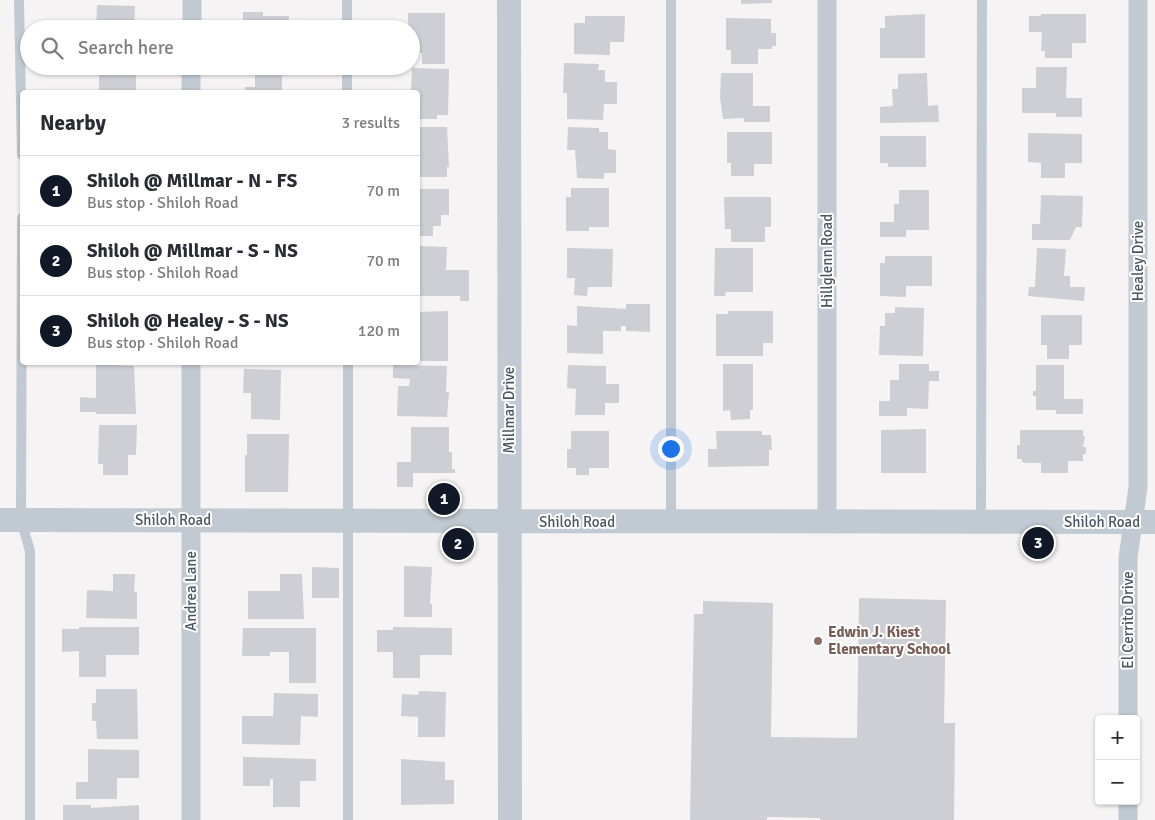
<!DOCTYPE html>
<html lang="en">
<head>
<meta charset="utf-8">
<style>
  body { margin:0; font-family:Signika,sans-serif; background:#f2f2f3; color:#2b2b33 }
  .controls { position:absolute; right:15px; bottom:15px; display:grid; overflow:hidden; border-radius:5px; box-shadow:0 1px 4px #0004 }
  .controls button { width:45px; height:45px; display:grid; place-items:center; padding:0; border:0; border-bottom:1px solid #e1e1e2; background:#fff; color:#2b2b33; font:25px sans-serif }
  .you { position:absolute; left:670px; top:448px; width:18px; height:18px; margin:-12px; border:4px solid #fff; border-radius:50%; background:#1a73e8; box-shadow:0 0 0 8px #1a73e833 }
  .badge { display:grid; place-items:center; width:32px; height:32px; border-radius:50%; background:#111827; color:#fff; font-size:16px; font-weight:700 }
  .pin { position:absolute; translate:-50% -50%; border:2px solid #fff; box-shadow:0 1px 5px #0006 }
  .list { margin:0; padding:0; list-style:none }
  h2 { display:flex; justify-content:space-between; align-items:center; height:65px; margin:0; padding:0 20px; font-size:21px }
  h2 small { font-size:16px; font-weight:400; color:#7c7c81 }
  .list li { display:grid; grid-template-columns:32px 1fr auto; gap:15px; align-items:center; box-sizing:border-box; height:70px; padding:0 20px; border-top:1px solid #e1e1e2 }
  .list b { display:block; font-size:19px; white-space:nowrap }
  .list p { margin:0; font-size:16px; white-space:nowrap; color:#7c7c81 }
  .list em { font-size:16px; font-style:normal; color:#7c7c81 }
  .icon { flex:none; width:28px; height:28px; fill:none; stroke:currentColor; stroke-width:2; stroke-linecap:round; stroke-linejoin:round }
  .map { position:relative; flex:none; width:1155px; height:820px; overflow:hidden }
  .search { position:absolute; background:#fff; box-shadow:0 1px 4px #0004; left:20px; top:20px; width:400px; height:55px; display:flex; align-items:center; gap:12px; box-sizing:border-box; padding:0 18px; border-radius:28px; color:#7c7c81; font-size:19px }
  .panel { position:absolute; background:#fff; box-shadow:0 1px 4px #0004; left:20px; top:90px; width:400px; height:275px; border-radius:5px }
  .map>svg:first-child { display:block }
  .building { fill:#cdcfd5 }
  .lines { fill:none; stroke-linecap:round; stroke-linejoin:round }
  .service { stroke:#c1cad2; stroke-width:10 }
  .minor { stroke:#c1cad2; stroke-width:19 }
  .tertiary { stroke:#c1cad2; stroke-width:24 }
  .education-dot { fill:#8d6e63; stroke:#fff; stroke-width:2 }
  .labels { text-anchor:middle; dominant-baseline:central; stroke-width:4; stroke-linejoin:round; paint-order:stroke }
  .street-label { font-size:15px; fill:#4a5661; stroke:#fff }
  .education-label { font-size:15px; font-weight:bold; fill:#785e54; stroke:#fff; text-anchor:start }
</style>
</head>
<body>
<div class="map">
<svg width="1155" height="820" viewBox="0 0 1155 820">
  <rect width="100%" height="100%" fill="#f5f3f3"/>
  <!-- building -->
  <path class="building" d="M741,0H772V3L741,4Z
    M97,5L135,6L134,29H96Z
    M243,12H263V16H289L288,29H243Z
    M408,13H445V64H422V53H411V29H408Z
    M925,14V58H880V28H885V16Z
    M1041,14H1086V43H1072V58H1045V51H1041L1042,32H1029V16H1041Z
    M585,16H625L624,42H610V55L574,54V23H585Z
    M726,18L771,19V33H776V46H772V49H758V64H731V50H726Z
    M564,63L599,64L598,70H605V82H617V104H604L603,120L567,119V93H563Z
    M99,67L136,68V92H99Z
    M1036,67H1067L1066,98H1082V117H1056V113H1022V88H1036Z
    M412,68L449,69L448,115H437V119H418V92H411Z
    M255,69L282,70V92H245V87H255Z
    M721,73H753V106H770V122H744V118L723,119L720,97Z
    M927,73L928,106L938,105L939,122L880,123V107L893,106L892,89H898V74Z
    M418,127H447L449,167H447V177H418V154H420V150H418Z
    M568,127L599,128V132H608V149L616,150V173H604V179L577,178L575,150H567Z
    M727,132H772V164H754V176H731V163H727Z
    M1028,133L1082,134V163H1065V178H1041V163L1028,162Z
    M880,136H926V167H888V163H880Z
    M571,188H609V227H589V231H566V197H571Z
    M418,189H449V215H441V226H433V236H418Z
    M899,190H929V230H906V237H880V222H894V204H899Z
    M1041,195L1083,196L1082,227H1076L1070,240H1032V224H1040Z
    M724,197H771V227H765V242H731V229H725Z
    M418,246L447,247L446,270H469V301H460V296H418Z
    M567,248L613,249L612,287H588L587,296L574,295L575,278H567Z
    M715,248H753V292H726L725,296H714Z
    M1037,248L1066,249L1064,276H1070V287H1085L1084,301L1028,296L1029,287H1035Z
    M885,256H932V286H906V297L880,296V263H885Z
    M626,304H650V332L626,331V326H621V331H603V354L567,353V325L577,326V306L626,309Z
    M895,307L924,308L923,356L879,355L880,326H885V313H895Z
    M448,311V361H419V349H418V312Z
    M728,311H773V343H763V356H716V314H728Z
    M1041,315H1082V345H1069V359H1047V345H1041Z
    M96,364L134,366L136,414H96V412H80V397L96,398Z
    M723,364H753V410H750V419L731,420L730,410L723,411Z
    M899,364H929V371H939V381H929L928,409L907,408V416H879V401H890V380H899Z
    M393,365L447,366L446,392H449L447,417L397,416L398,386H409L410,379L393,378Z
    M568,365L606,366V384H619V403H605V415H575L576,389L567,388Z
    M1036,365H1064V399H1083V414H1056V410H1036V396H1033V391H1036Z
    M244,369L281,370L280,420L251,419V393H243Z
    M99,425H137L136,455H128V475H103V464H98Z
    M411,427H449V452H452V469H455V473H413V487H397V462H411Z
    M926,429V473H881V430Z
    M1020,430H1083V436H1085L1083,447H1086V454H1083V461H1068V473H1041V463H1027L1022,462V459H1017V445H1020Z
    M571,431H609V468H589V475H576V468H567V449H571Z
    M716,431H762V435H771L772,450H769V466L708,467V449H717Z
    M247,434H289L288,492H245V455H247Z
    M404,566L432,567L430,604H432V617H404Z
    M312,567L339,568V598H312Z
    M113,574H135L134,592H137V619L86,618L87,590L113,591Z
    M280,574H302L304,619H248V591H280Z
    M859,598L946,600L944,723H955L954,820H820V818L767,817V820H690L694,614H703V601L773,603L771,737L857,738Z
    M79,627H139V655H106V677H79V651L62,652V629H79Z
    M393,627L452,628V655H420V678H393V652H377V630H393Z
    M243,628H316V683H289V652H270V656H242Z
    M96,689H137L138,739H97L96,721H92V703H96Z
    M419,691L446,692L445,737H418V717L401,716L402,694L418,695Z
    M274,693L318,694V717L301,716L300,745L242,744V716H273Z
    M88,749L139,750V778H117V799H76V782H88Z
    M243,757L316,759V781H300V807H273V779H270V786H243Z
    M401,759L445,762V780H454V804L401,805Z
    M63,805H91V808L139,805V820H63Z"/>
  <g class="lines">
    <!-- service -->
    <path class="service" d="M19,0L22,155
      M347,0V29
      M671,0V521
      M347,66V92
      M22,218L21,520L30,551V820
      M981,522L982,0
      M348,820V362"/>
    <!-- minor -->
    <path class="minor" d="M827,0V521
      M192,29V0
      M191,92V66
      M1128,719V558L1138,487V0
      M1128,801V820
      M191,820V362"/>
    <!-- tertiary -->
    <path class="tertiary" d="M509,0L510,820
      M0,520L1155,522"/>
  </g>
  <!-- markers -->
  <circle class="education-dot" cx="818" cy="641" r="5"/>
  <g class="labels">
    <!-- street labels -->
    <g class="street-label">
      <text transform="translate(827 261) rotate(-90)">Hillglenn Road</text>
      <text transform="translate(1138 261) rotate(-90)">Healey Drive</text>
      <text transform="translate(509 410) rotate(-90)">Millmar Drive</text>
      <text x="173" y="520">Shiloh Road</text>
      <text x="577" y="522">Shiloh Road</text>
      <text x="1102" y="522">Shiloh Road</text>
      <text transform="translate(191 591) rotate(-90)">Andrea Lane</text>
      <text transform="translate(1128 620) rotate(-90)">El Cerrito Drive</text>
    </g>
    <!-- education labels -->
    <g class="education-label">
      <text x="828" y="632">Edwin J. Kiest<tspan x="828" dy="17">Elementary School</tspan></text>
    </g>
  </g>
</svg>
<div class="controls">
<button>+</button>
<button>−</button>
</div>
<div class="you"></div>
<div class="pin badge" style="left:444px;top:499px">1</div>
<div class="pin badge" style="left:458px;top:544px">2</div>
<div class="pin badge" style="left:1038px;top:543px">3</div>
<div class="search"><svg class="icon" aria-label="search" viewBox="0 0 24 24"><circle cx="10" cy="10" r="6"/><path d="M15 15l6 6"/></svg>Search here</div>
<section class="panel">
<h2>Nearby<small>3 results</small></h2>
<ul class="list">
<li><span class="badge">1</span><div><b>Shiloh @ Millmar - N - FS</b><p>Bus stop · Shiloh Road</p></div><em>70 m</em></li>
<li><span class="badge">2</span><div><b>Shiloh @ Millmar - S - NS</b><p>Bus stop · Shiloh Road</p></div><em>70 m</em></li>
<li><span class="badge">3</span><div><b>Shiloh @ Healey - S - NS</b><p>Bus stop · Shiloh Road</p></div><em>120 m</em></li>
</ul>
</section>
</div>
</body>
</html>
